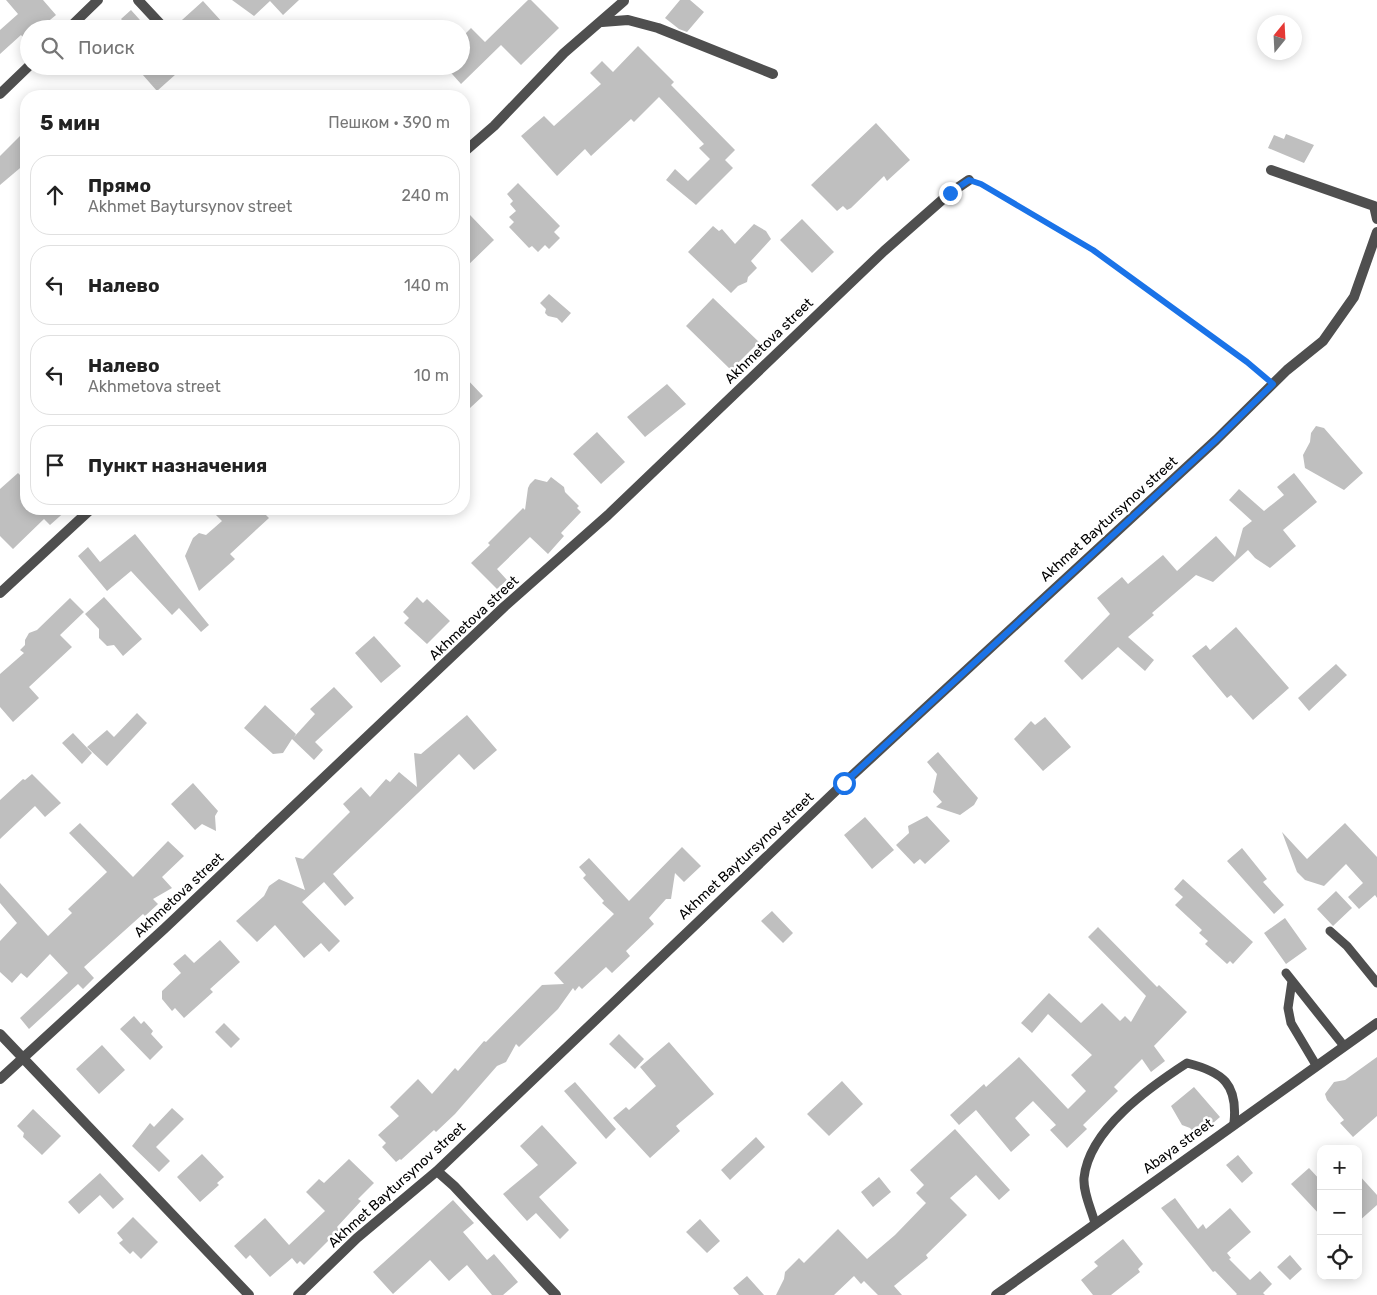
<!DOCTYPE html>
<html lang="ru">
<head>
<meta charset="utf-8">
<style>
  body { margin:0; font-family:Rubik,sans-serif; background:#f6f6f6; color:#222 }
  .controls { position:absolute; right:15px; bottom:15px; display:grid; overflow:hidden; border-radius:10px; box-shadow:0 2px 12px #0003 }
  .controls button { width:45px; height:45px; display:grid; place-items:center; padding:0; border:0; border-bottom:1px solid #e0e0e0; background:#fff; color:#222; font:25px sans-serif }
  .compass { position:absolute; left:1257px; top:15px; width:45px; height:45px; border-radius:50%; background:#fff; box-shadow:0 2px 12px #0003; rotate:18deg }
  .stop { position:absolute; width:15px; height:15px; margin:-11px; border:4px solid #1a73e8; border-radius:50%; background:#fff }
  .stop.end { background:#1a73e8; border-color:#fff; box-shadow:0 1px 5px #0008 }
  .list { margin:0; padding:0; list-style:none }
  h2 { display:flex; justify-content:space-between; align-items:center; height:65px; margin:0; padding:0 20px; font-size:21px }
  h2 small { font-size:16px; font-weight:400; color:#767676 }
  .list li { display:grid; grid-template-columns:32px 1fr auto; gap:15px; align-items:center; box-sizing:border-box; height:80px; margin:0 10px 10px; padding:0 10px; border:1px solid #e0e0e0; border-radius:20px }
  .list b { display:block; font-size:19px; white-space:nowrap }
  .list p { margin:0; font-size:16px; white-space:nowrap; color:#767676 }
  .list em { font-size:16px; font-style:normal; color:#767676 }
  .icon { flex:none; width:28px; height:28px; fill:none; stroke:currentColor; stroke-width:2; stroke-linecap:round; stroke-linejoin:round }
  .map { position:relative; flex:none; width:1377px; height:1295px; overflow:hidden }
  .search { position:absolute; background:#fff; box-shadow:0 2px 12px #0003; left:20px; top:20px; width:450px; height:55px; display:flex; align-items:center; gap:12px; box-sizing:border-box; padding:0 18px; border-radius:28px; color:#767676; font-size:19px }
  .panel { position:absolute; background:#fff; box-shadow:0 2px 12px #0003; left:20px; top:90px; width:450px; height:425px; border-radius:20px }
  .map>svg:first-child { display:block }
  .building { fill:#bfbfbf }
  .lines { fill:none; stroke-linecap:round; stroke-linejoin:round }
  .path { stroke:#717171; stroke-width:3; stroke-dasharray:1 2.5; stroke-linecap:butt }
  .lane { stroke:#4f4f4f; stroke-width:9 }
  .street { stroke:#4f4f4f; stroke-width:10 }
  .route { stroke:#1a73e8; stroke-width:6 }
  .labels { text-anchor:middle; dominant-baseline:central; stroke-width:5; stroke-linejoin:round; paint-order:stroke }
  .street-label { font-size:14px; fill:#000; stroke:#fff }
</style>
</head>
<body>
<div class="map">
<svg width="1377" height="1295" viewBox="0 0 1377 1295">
  <rect width="100%" height="100%" fill="#fff"/>
  <!-- building -->
  <path class="building" d="M6,0H43L56,15L39,29H29V44L21,35L0,54V30L18,14Z
    M232,0H299L283,15L270,1L254,16Z
    M528,0H531L559,28L521,65L501,45L461,84L445,66H461V38L471,28L485,42Z
    M680,0H690L704,12L687,32L679,29L665,18Z
    M203,1L223,23L217,29H172Z
    M131,10L148,29H130L121,19Z
    M638,46L674,82L671,85L735,150L725,160L733,168L696,205L666,180L675,169L688,181L710,159L699,148L704,144L659,97L634,122L631,119L591,156L585,149L557,176L521,136L544,116L554,126L601,84L590,73L602,61L613,72Z
    M135,66H185L157,91Z
    M876,123L910,160L887,181L884,176L851,208L847,210L843,206L837,211L811,185Z
    M26,130V163L0,185V156Z
    M1286,134L1314,145L1304,163L1268,148L1274,135L1284,139Z
    M518,183L560,226L554,232L560,238L549,249L545,245L538,252L532,246L529,248L509,227L514,222L509,217L516,211L510,204L513,201L507,194Z
    M470,215L494,240L464,269V221Z
    M802,219L834,252L812,273L780,240Z
    M754,224L766,231L771,239L751,261L757,268L748,277L747,282L738,286L731,293L688,252L713,226L719,231L722,229L735,244Z
    M549,294L571,313L562,323L557,318L548,316L545,313L546,309L540,303Z
    M713,298L759,342L731,370L686,326Z
    M464,376L483,396L470,408L464,402Z
    M667,384L686,404L645,437L627,417Z
    M1316,426L1324,428L1363,473L1344,490L1305,468L1303,455L1310,442L1311,433Z
    M597,432L625,462L601,484L573,454Z
    M18,473L26,481V509H68L50,525L44,519L13,549L0,536V489Z
    M1294,473L1317,502L1283,530L1296,546L1270,568L1255,558L1248,550L1213,582L1196,575L1152,613L1154,615L1128,637L1154,660L1145,671L1118,647L1082,680L1064,661L1110,614L1097,598L1122,577L1128,584L1163,555L1177,571L1216,536L1235,557L1243,528L1252,521L1229,500L1239,489L1264,511L1284,495L1277,487Z
    M551,477L564,487L565,492L579,506L577,508L581,512L561,533L564,536L548,554L530,537L497,569L507,580L497,589L471,563L490,545L488,543L523,508L525,510L528,488L530,484L535,479L547,482Z
    M210,509H260L269,518L230,554L235,559L199,591L185,556L193,538L199,533L206,535L222,521Z
    M135,534L209,625L201,632L179,608L172,615L131,571L107,591L78,556L88,547L100,562Z
    M104,597L142,639L123,656L114,645L107,646L99,638V629L85,614Z
    M417,597L423,603L427,599L450,621L427,644L404,623L409,618L403,612Z
    M70,598L84,612L60,635L72,647L29,687L39,698L13,722L0,707V674L24,653L20,650L25,645V640L29,633L37,630Z
    M1236,627L1289,688L1253,720L1231,695L1227,698L1192,656L1206,645L1210,650Z
    M374,636L401,666L381,683L355,653Z
    M1336,664L1347,675L1309,711L1298,698Z
    M334,687L353,707L315,742L323,750L314,760L292,739L283,753L273,754L244,728L265,705L296,734L294,737L315,714L310,709Z
    M137,713L147,723L107,766L87,747L107,730L114,737Z
    M467,715L497,750L474,770L459,754L333,874L354,898L345,906L324,882L302,902L340,941L329,952L321,943L304,958L275,925L257,942L236,921L264,896L269,886L279,879L305,890L295,857L303,859L350,812L343,804L361,787L370,797L386,779L390,782L399,772L417,787L414,753L421,754Z
    M1045,717L1071,747L1043,771L1014,739L1031,721L1035,725Z
    M73,733L92,753L82,764L62,743Z
    M938,752L978,798L974,805L960,815L936,807L942,802L933,792L937,774L927,762Z
    M32,774L61,803L45,817L35,806L0,839V800L23,779L25,780Z
    M193,783L218,811L215,816L216,831L202,824L195,830L171,804Z
    M927,816L950,841L925,864L920,859L914,864L896,845L909,833L908,826Z
    M865,817L894,850L872,869L844,835Z
    M80,823L133,877L168,841L184,856L162,877L172,888L153,899L158,904L145,916L143,914L84,967L94,978L83,989L78,984L29,1029L20,1018L68,973L50,954L27,978L21,973L12,983L0,972V941L17,923L0,903V883L48,936L72,913L68,909L107,872L69,833Z
    M1345,823L1377,857V898L1375,895L1359,909L1348,897L1363,883L1346,864L1324,886L1305,880L1297,872L1282,832L1307,859Z
    M682,847L701,866L684,882L675,873L671,899H666L649,918L654,924L626,951L630,956L612,973L606,967L582,989L579,986L575,991L573,988L558,1009L519,1047L516,1044L506,1062L497,1066L455,1114L436,1132L434,1130L401,1160L400,1159L396,1162L382,1147L386,1143L378,1135L399,1116L390,1107L418,1079L432,1094L455,1068L458,1071L484,1041L486,1042L542,985L564,984L554,973L614,914L602,903L604,901L583,878L586,875L579,867L589,858L629,901Z
    M1242,848L1267,879L1263,882L1284,905L1274,914L1227,861Z
    M1183,879L1253,942L1233,964L1230,961L1227,964L1205,944L1208,941L1199,933L1202,930L1175,905L1183,897L1174,889Z
    M1336,891L1352,908L1333,926L1317,909Z
    M772,911L793,933L783,943L761,921Z
    M1285,918L1307,949L1286,964L1264,933Z
    M1098,927L1157,987L1159,985L1187,1012L1154,1046L1165,1061L1151,1072L1142,1059L1114,1087L1118,1091L1083,1125L1087,1129L1067,1148L1050,1130L1056,1125L1033,1101L1015,1118L1030,1135L1011,1152L976,1110L959,1125L950,1115L984,1084L986,1087L1019,1057L1068,1109L1086,1091L1071,1075L1092,1055L1048,1014L1032,1033L1021,1023L1049,993L1081,1023L1102,1003L1120,1021L1125,1016L1131,1022L1146,996L1088,937Z
    M220,940L240,962L210,989L213,992L184,1018L175,1008L172,1011L162,999V991L181,973L173,964L185,954L194,963Z
    M134,1016L141,1024L144,1021L153,1031L151,1034L163,1047L150,1060L120,1029Z
    M224,1023L240,1039L231,1048L215,1032Z
    M619,1034L644,1059L635,1069L609,1044Z
    M669,1042L714,1094L676,1126L680,1131L650,1158L613,1118L626,1107L629,1110L656,1086L640,1067Z
    M102,1045L125,1070L99,1094L76,1069Z
    M1377,1057V1116L1353,1137L1340,1123L1344,1120L1327,1100L1325,1094L1334,1082L1345,1080Z
    M842,1081L863,1104L829,1136L807,1114Z
    M575,1082L616,1129L606,1139L564,1091Z
    M1194,1087L1220,1117L1197,1137L1190,1128L1182,1125L1171,1106Z
    M172,1108L184,1119L156,1147L170,1161L159,1172L132,1146L150,1123L154,1127Z
    M33,1109L61,1136L42,1155L23,1137L24,1133L17,1126Z
    M542,1125L577,1163L539,1197L569,1230L560,1239L536,1213L527,1221L503,1194L538,1165L520,1146Z
    M955,1129L1010,1190L999,1200L976,1175L950,1198L967,1215L926,1255L928,1258L894,1286L902,1295H878L864,1281L861,1284L854,1276L834,1295H776L784,1279L785,1272L799,1258L804,1263L838,1229L867,1259L895,1235L926,1203L916,1193L924,1185L910,1170Z
    M756,1137L765,1147L730,1180L721,1170Z
    M202,1154L224,1177L217,1183L219,1185L200,1202L177,1177Z
    M1238,1155L1253,1173L1242,1183L1226,1165Z
    M349,1159L374,1183L358,1199L361,1201L337,1227L339,1230L304,1265L300,1261L297,1264L292,1258L270,1277L250,1255L246,1259L234,1246L265,1218L289,1245L325,1211L306,1192L319,1179L324,1183Z
    M1309,1168L1321,1181V1216L1291,1184Z
    M100,1173L124,1199L113,1209L100,1195L79,1214L68,1202Z
    M1358,1174L1377,1195V1205L1358,1222Z
    M879,1177L891,1192L873,1207L861,1192Z
    M1175,1198L1198,1229L1203,1224L1206,1229L1230,1208L1251,1232L1227,1253L1231,1258L1229,1259L1250,1280L1260,1271L1272,1284L1263,1293L1265,1295H1236L1237,1294L1215,1271L1213,1272L1161,1208Z
    M453,1200L474,1223L463,1232L487,1260L494,1254L518,1282L503,1295H492L467,1265L449,1281L430,1260L393,1294L373,1272Z
    M133,1217L158,1242L141,1259L133,1251L130,1254L119,1243L123,1240L117,1233Z
    M700,1219L720,1241L707,1253L686,1232Z
    M1123,1239L1143,1264L1138,1269L1140,1272L1111,1295H1093L1081,1280L1098,1266L1094,1262Z
    M1290,1255L1302,1269L1290,1280L1277,1267Z
    M747,1276L764,1295H739L733,1288Z"/>
  <g class="lines">
    <!-- path -->
    <path class="path" d="M981,184L1093,250L1247,362L1265,377"/>
    <!-- lane -->
    <path class="lane" d="M1330,931L1347,946L1377,983
      M1286,973L1344,1046
      M1292,981L1288,1008L1291,1023L1316,1065
      M1095,1223C1091,1209 1083,1192 1084,1178C1089,1129 1150,1087 1187,1063C1223,1072 1238,1084 1234,1123"/>
    <!-- street -->
    <path class="street" d="M138,0L165,29
      M602,22L628,20L658,28L773,74
      M68,29L98,0
      M0,94L29,66
      M464,152L494,126L564,53L624,1
      M1271,170L1374,206L1377,219
      M0,593L91,509
      M0,1034L249,1295
      M0,1079L165,928L505,606L608,515L884,251L950,193L969,180
      M437,1171L454,1186L556,1295
      M298,1295L357,1238L437,1171L844,783L1216,440L1287,370L1323,341L1354,297L1377,232
      M996,1295L1377,1023"/>
  </g>
  <g class="lines">
    <!-- route -->
    <path class="route" d="M844,783L1216,440L1273,384L1247,362L1093,250L981,184L969,180L950,193"/>
  </g>
  <g class="labels">
    <!-- street labels -->
    <g class="street-label">
      <text transform="translate(769 341) rotate(-44)">Akhmetova street</text>
      <text transform="translate(1109 519) rotate(-42)">Akhmet Baytursynov street</text>
      <text transform="translate(474 618) rotate(-43)">Akhmetova street</text>
      <text transform="translate(746 856) rotate(-43)">Akhmet Baytursynov street</text>
      <text transform="translate(179 895) rotate(-43)">Akhmetova street</text>
      <text transform="translate(1178 1146) rotate(-36)">Abaya street</text>
      <text transform="translate(397 1185) rotate(-42)">Akhmet Baytursynov street</text>
    </g>
  </g>
</svg>
<div class="controls">
<button>+</button>
<button>−</button>
<button><svg class="icon" aria-label="locate" viewBox="0 0 24 24"><circle cx="12" cy="12" r="6"/><path d="M12 2v4M12 18v4M2 12h4M18 12h4"/></svg></button>
</div>
<svg class="compass" viewBox="-18 -18 36 36"><path d="M0-13l5 13h-10z" fill="#e53935"/><path d="M0 13l5-13h-10z" fill="#767676"/></svg>
<div class="stop" style="left:844px;top:783px"></div>
<div class="stop end" style="left:950px;top:193px"></div>
<div class="search"><svg class="icon" aria-label="search" viewBox="0 0 24 24"><circle cx="10" cy="10" r="6"/><path d="M15 15l6 6"/></svg>Поиск</div>
<section class="panel">
<h2>5 мин<small>Пешком · 390 m</small></h2>
<ul class="list">
<li><svg class="icon" aria-label="ahead" viewBox="0 0 24 24"><path d="M12 20V5M6 11l6-6 6 6"/></svg><div><b>Прямо</b><p>Akhmet Baytursynov street</p></div><em>240 m</em></li>
<li><svg class="icon" aria-label="left" viewBox="0 0 24 24"><path d="M17 20v-9H6M10 6l-5 5 5 5"/></svg><div><b>Налево</b></div><em>140 m</em></li>
<li><svg class="icon" aria-label="left" viewBox="0 0 24 24"><path d="M17 20v-9H6M10 6l-5 5 5 5"/></svg><div><b>Налево</b><p>Akhmetova street</p></div><em>10 m</em></li>
<li><svg class="icon" aria-label="arrive" viewBox="0 0 24 24"><path d="M6 21V4h12l-3 4 3 4H6"/></svg><div><b>Пункт назначения</b></div></li>
</ul>
</section>
</div>
</body>
</html>
